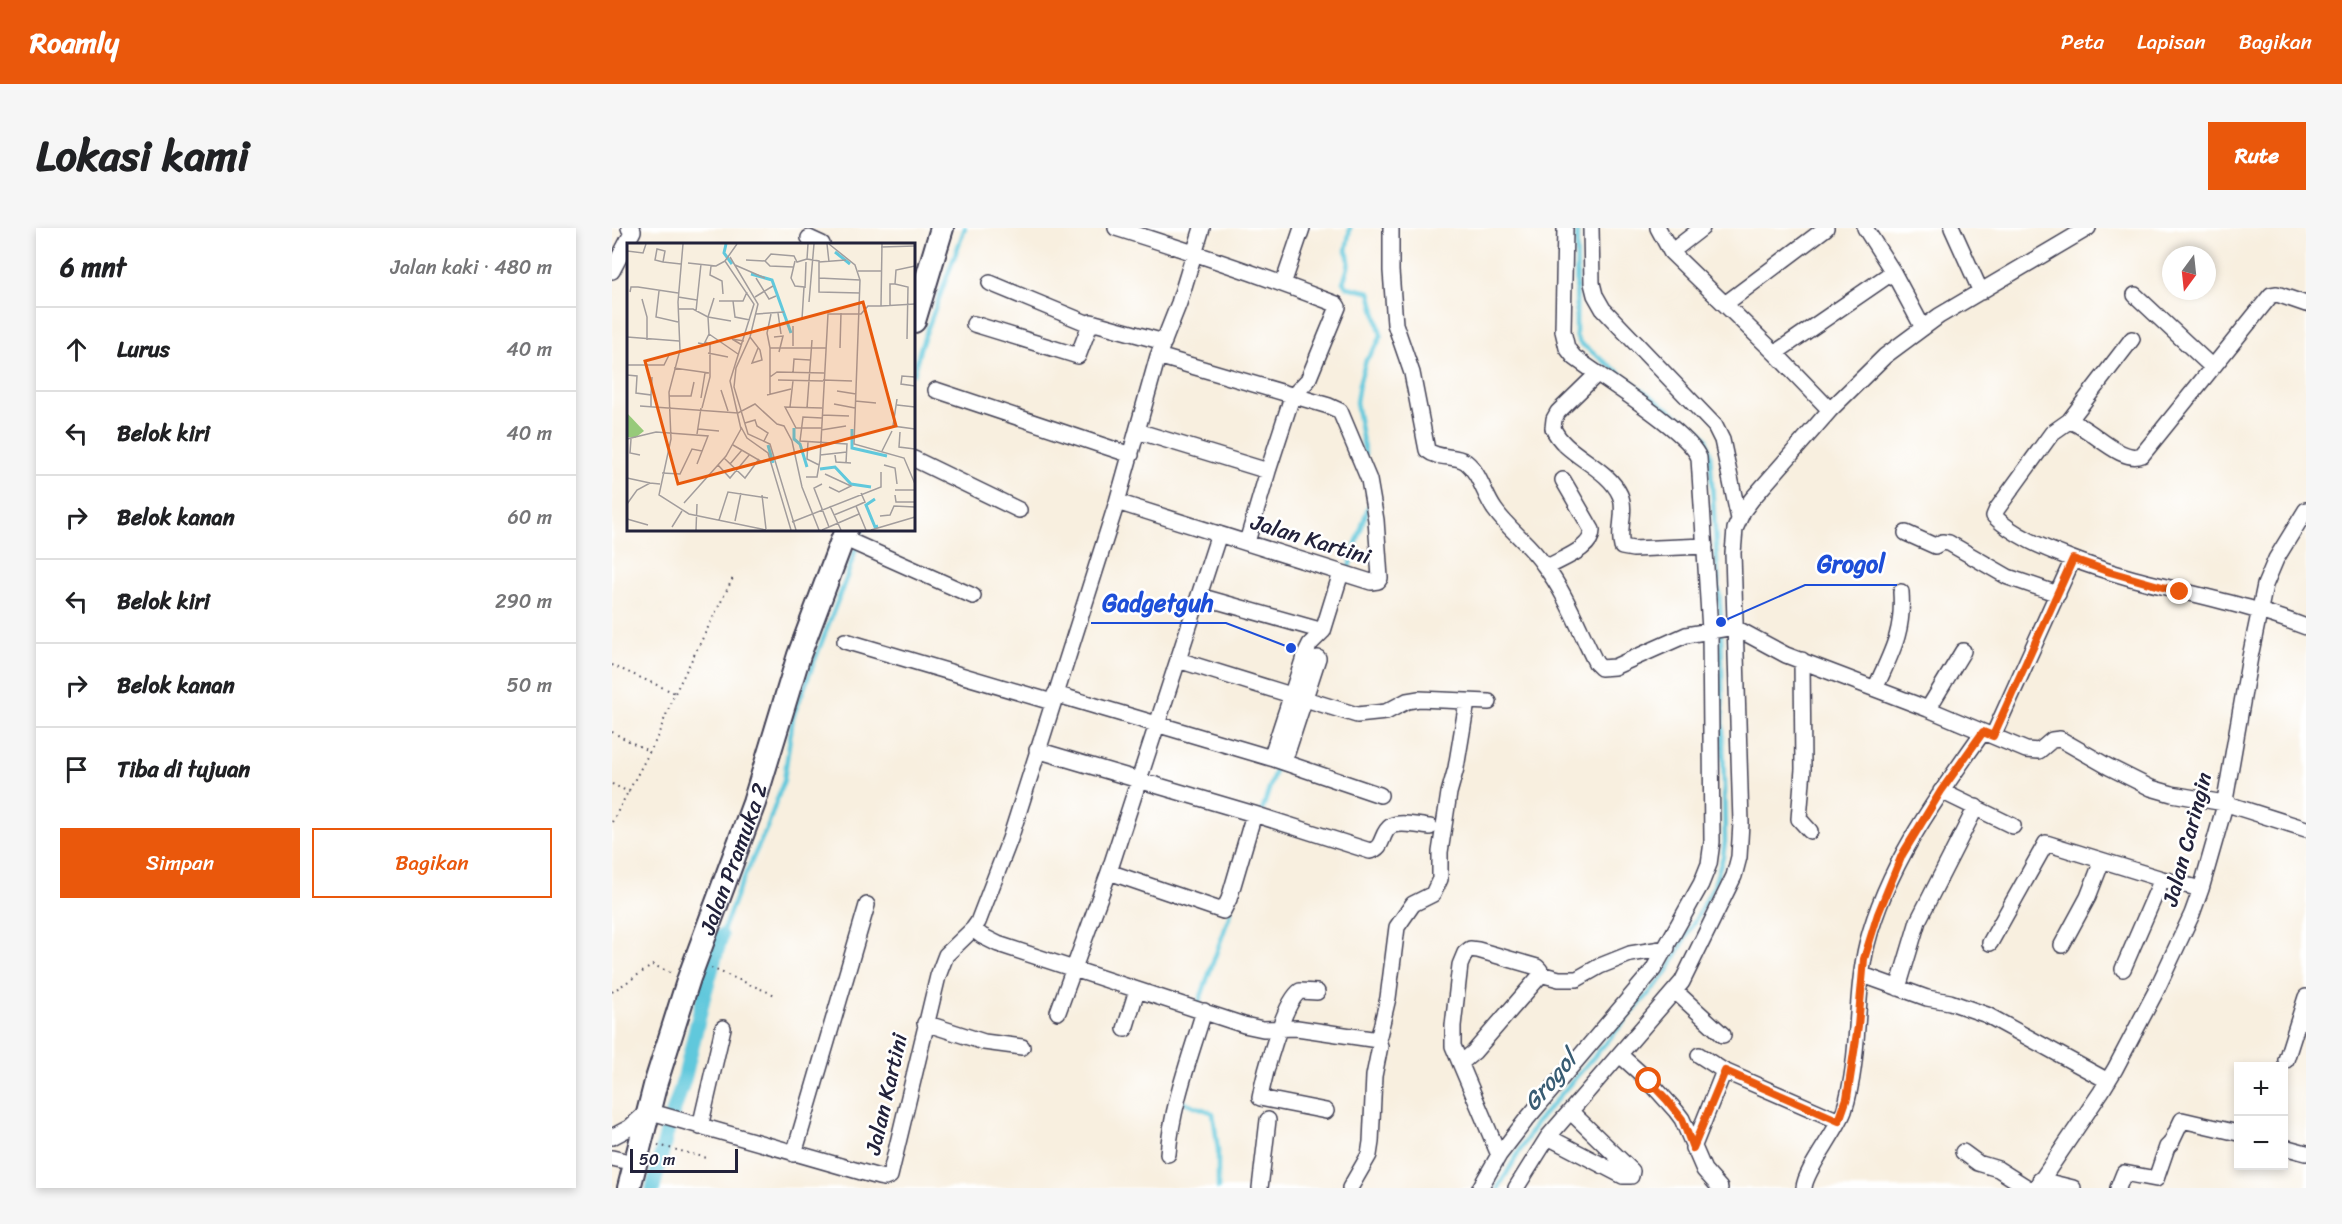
<!DOCTYPE html>
<html lang="id">
<head>
<meta charset="utf-8">
<style>
  body { margin:0; font-family:Sriracha,sans-serif; background:#f6f6f6; color:#202124 }
  .controls { position:absolute; right:18px; bottom:18px; display:grid; overflow:hidden; border-radius:0px; box-shadow:0 3px 9px #0003 }
  .controls button { width:54px; height:54px; display:grid; place-items:center; padding:0; border:0; border-bottom:2px solid #e0e0e0; background:#fff; color:#202124; font:30px sans-serif }
  .compass { position:absolute; left:1550px; top:18px; width:54px; height:54px; border-radius:50%; background:#fff; box-shadow:0 3px 9px #0003; rotate:195deg }
  .scale { position:absolute; left:18px; bottom:15px; width:108px; box-sizing:border-box; padding-left:6px; border:3px solid #22223b; border-top:0; font-size:16px; line-height:21px; white-space:nowrap; color:#22223b; -webkit-text-stroke:4px #fff; paint-order:stroke }
  .stop { position:absolute; width:18px; height:18px; margin:-14px; border:4px solid #ea580c; border-radius:50%; background:#fff }
  .stop.end { background:#ea580c; border-color:#fff; box-shadow:0 2px 6px #0008 }
  .list { margin:0; padding:0; list-style:none }
  h2 { display:flex; justify-content:space-between; align-items:center; height:78px; margin:0; padding:0 24px; font-size:26px }
  h2 small { font-size:20px; font-weight:400; color:#757577 }
  .list li { display:grid; grid-template-columns:39px 1fr auto; gap:18px; align-items:center; box-sizing:border-box; height:84px; padding:0 24px; border-top:2px solid #e0e0e0 }
  .list b { display:block; font-size:22px; white-space:nowrap }
  .list em { font-size:20px; font-style:normal; color:#757577 }
  .actions { display:flex; gap:12px; padding:18px 24px }
  .actions a { flex:1; padding:14px 0; border:2px solid #ea580c; border-radius:0px; text-align:center; font-size:21px; color:#ea580c }
  .actions .main { background:#ea580c; color:#fff }
  .icon { flex:none; width:33px; height:33px; fill:none; stroke:currentColor; stroke-width:2; stroke-linecap:round; stroke-linejoin:round }
  .map { position:relative; flex:none; width:1694px; height:960px; overflow:hidden; border-radius:0px }
  header { display:flex; align-items:center; gap:36px; box-sizing:border-box; height:84px; padding:0 30px; background:#ea580c; color:#fff }
  header strong { font-size:28px }
  nav { display:flex; gap:33px; margin-inline-start:auto; font-size:21px }
  .intro { display:flex; align-items:center; justify-content:space-between; box-sizing:border-box; height:144px; padding:0 36px }
  h1 { margin:0; font-size:42px }
  .button { padding:15px 27px; border-radius:0px; background:#ea580c; color:#fff; font-size:21px; font-weight:700 }
  main { display:flex; gap:36px; padding:0 36px }
  aside { flex:1; background:#fff; border-radius:0px; box-shadow:0 3px 9px #0003 }
  .map>svg:first-child { display:block }
  .lines { fill:none; stroke-linecap:round; stroke-linejoin:round }
  .stream { stroke:#60c8dc; stroke-width:4.5 }
  .canal { stroke:#60c8dc; stroke-width:15 }
  .street-casing { stroke:#424154; stroke-width:18 }
  .secondary-casing { stroke:#424154; stroke-width:26 }
  .path { stroke:#424154; stroke-width:2; stroke-dasharray:1.5 4.5; stroke-linecap:butt }
  .street { stroke:#fff; stroke-width:15 }
  .secondary { stroke:#fff; stroke-width:22 }
  .route { stroke:#ea580c; stroke-width:8 }
  .labels { text-anchor:middle; dominant-baseline:central; stroke-width:5; stroke-linejoin:round; paint-order:stroke }
  .street-label { font-size:22px; fill:#22223b; stroke:#fff }
  .water-label { font-size:24px; font-style:italic; fill:#385c73; stroke:#fff }
  .inset-river { fill:none; stroke:#60c8dc; stroke-width:3 }
  .inset-road { fill:none; stroke:#a29d9d; stroke-width:1.5 }
  .view { fill:#e8590c; fill-opacity:0.15; stroke:#e8590c; stroke-width:3 }
  .inset-edge { fill:none; stroke:#22223b; stroke-width:3 }
  .leader { fill:none; stroke:#1d4ed8; stroke-width:2 }
  .callout-dot { fill:#1d4ed8; stroke:#fff; stroke-width:2 }
  .callout-label { font-size:24px; text-anchor:middle; font-weight:bold; fill:#1d4ed8; stroke:#fff; stroke-width:5; stroke-linejoin:round; paint-order:stroke }
</style>
</head>
<body>
<header>
<strong>Roamly</strong>
<nav><a>Peta</a><a>Lapisan</a><a>Bagikan</a></nav>
</header>
<div class="intro"><h1>Lokasi kami</h1><a class="button">Rute</a></div>
<main>
<aside>
<h2>6 mnt<small>Jalan kaki · 480 m</small></h2>
<ul class="list">
<li><svg class="icon" aria-label="ahead" viewBox="0 0 24 24"><path d="M12 20V5M6 11l6-6 6 6"/></svg><div><b>Lurus</b></div><em>40 m</em></li>
<li><svg class="icon" aria-label="left" viewBox="0 0 24 24"><path d="M17 20v-9H6M10 6l-5 5 5 5"/></svg><div><b>Belok kiri</b></div><em>40 m</em></li>
<li><svg class="icon" aria-label="right" viewBox="0 0 24 24"><path d="M7 20v-9h11M14 6l5 5-5 5"/></svg><div><b>Belok kanan</b></div><em>60 m</em></li>
<li><svg class="icon" aria-label="left" viewBox="0 0 24 24"><path d="M17 20v-9H6M10 6l-5 5 5 5"/></svg><div><b>Belok kiri</b></div><em>290 m</em></li>
<li><svg class="icon" aria-label="right" viewBox="0 0 24 24"><path d="M7 20v-9h11M14 6l5 5-5 5"/></svg><div><b>Belok kanan</b></div><em>50 m</em></li>
<li><svg class="icon" aria-label="arrive" viewBox="0 0 24 24"><path d="M6 21V4h12l-3 4 3 4H6"/></svg><div><b>Tiba di tujuan</b></div></li>
</ul>
<div class="actions"><a class="main">Simpan</a><a>Bagikan</a></div>
</aside>
<div class="map">
<svg width="1694" height="960" viewBox="0 0 1694 960">
  <rect width="100%" height="100%" fill="#fff"/>
  <filter id="ink" filterUnits="userSpaceOnUse"><feTurbulence type="fractalNoise" baseFrequency=".0167" numOctaves="2"/><feDisplacementMap in="SourceGraphic" scale="12" xChannelSelector="R" yChannelSelector="G"/><feConvolveMatrix kernelMatrix="1 2 1 2 8 2 1 2 1" color-interpolation-filters="sRGB"/></filter>
  <filter id="wash" filterUnits="userSpaceOnUse"><feTurbulence type="fractalNoise" baseFrequency=".008" numOctaves="4" result="noise"/><feDisplacementMap in="SourceGraphic" scale="24" xChannelSelector="R" yChannelSelector="G"/><feGaussianBlur stdDeviation="1.35" result="paint"/><feColorMatrix in="noise" values="0 0 0 0 0 0 0 0 0 0 0 0 0 0 0 0 0 1.4 0 .05"/><feComposite in="paint" operator="in"/></filter>
  <g filter="url(#wash)">
    <rect width="100%" height="100%" fill="#f8efdf"/>
    <g class="lines">
      <!-- stream -->
      <path class="stream" d="M738,0L734,23C740,32 735,44 731,54L735,59L758,64L769,107L765,117L754,132L747,156L744,174L753,226
        M302,146L308,121L353,0
        M735,345L756,279
        M649,586L664,540
        M109,708L126,663L156,597L172,552L181,489L234,351L250,302
        M585,780L619,683
        M567,872L601,885L606,922V960
        M886,960L924,895L1054,746L1102,657L1111,629L1113,614L1109,394L1098,225L1095,210L1088,202L1053,179L968,115L964,108V98L965,0"/>
      <!-- canal -->
      <path class="canal" d="M41,960L55,904L73,848L91,771L109,708"/>
    </g>
  </g>
  <g filter="url(#ink)">
    <g class="lines">
      <defs>
        <path id="street" d="M504,0C578,23 651,48 724,76L726,79L696,152L680,169L656,243L525,203
          M779,0V43L783,96L800,145L815,222C827,232 842,226 854,234C868,245 872,267 883,282C897,302 918,316 932,337C955,367 967,402 984,435L989,440L1002,439L1074,407L1122,399L1174,427L1316,481L1414,522L1427,523L1440,512L1448,511L1497,539L1539,560L1560,566L1612,575L1694,601
          M979,0L980,55L983,67L991,81L1103,198L1110,212L1127,291
          M1046,0L1059,24L1163,125L1218,182
          M1253,0L1281,44L1311,100
          M1340,0L1369,64
          M197,10L210,16
          M1059,24L1090,0
          M0,43L21,3L17,0
          M378,55L477,96
          M671,56L690,0
          M1523,67L1600,139
          M1113,76L1214,0
          M362,96L466,128L479,94L552,114
          M1520,111L1457,193L1440,205L1385,281L1382,288C1402,308 1432,320 1458,330C1534,360 1618,369 1694,399
          M1163,125L1281,44
          M985,146L946,184L942,191L941,200C952,227 995,238 1008,267C1015,283 1005,302 1010,319L1021,321L1093,318
          M324,162L519,227
          M1457,193C1479,199 1508,236 1530,227L1659,67L1665,66L1694,76
          M302,231L407,282
          M505,274L759,354L766,353L768,350L764,292L757,252L728,183L717,178L546,128
          M1294,305L1323,318L1330,314L1337,315L1396,349L1446,366
          M231,310L361,368
          M635,314L656,243
          M934,340C948,331 981,321 980,302L951,252
          M587,368L711,403
          M233,413L440,474
          M566,432L679,467
          M1190,432L1191,541L1187,591L1198,603
          M1263,461C1279,425 1292,405 1289,364
          M443,466L659,530L768,567
          M693,471L745,487L774,484L795,473L807,471L877,474
          M1316,481L1351,423
          M1381,508L1461,331
          M425,522L642,586L758,623C773,620 768,605 779,598C789,593 808,598 818,599
          M659,530L693,426L698,416L711,403L729,345
          M672,534L706,430
          M1329,563L1401,598
          M497,644L611,683L617,671L642,586
          M361,701L370,708L386,716L632,797L651,801L685,800L766,812L768,818L762,848L759,914L757,927L738,960
          M1378,715L1434,615L1550,651L1589,661
          M1450,717L1476,669L1490,633
          M1511,741L1550,651
          M928,746L947,751H965L988,738L1018,726L1055,720
          M1251,747L1315,770L1338,774L1375,787L1496,853
          M1286,760L1306,693L1364,579
          M1063,763L1111,807
          M705,764L688,763C671,775 652,848 648,870L714,883
          M446,784L497,644L607,306
          M313,795L372,814L410,819
          M513,801L525,762
          M766,812L776,770L785,699L801,676L821,666L828,651V624L837,565L844,540L855,474
          M1008,827L1037,853L1064,883L1070,891L1092,942L1108,960
          M1087,827L1112,843L1227,893
          M1674,832L1694,769
          M849,835L862,824L927,749L928,742L925,739L866,722L858,721L853,725L848,737L841,798V818L887,927
          M88,899L111,800
          M0,909L17,900L36,883L267,949L273,950L278,948L326,748L334,727L361,701L366,694L398,611L505,274L546,128L567,75L590,0
          M936,909L1011,948H1019L1020,943L959,884
          M1672,919L1694,925
          M1081,920L1112,843
          M1351,924L1366,935L1386,941L1416,960
          M182,926L255,677
          M556,926C560,876 578,830 592,783
          M0,930L22,935
          M1428,952L1461,960
          M648,960L656,892
          M868,960L887,927L914,892L1041,742L1089,656L1097,636L1100,614L1098,402L1087,230C1078,204 988,149 962,129L955,120L951,103L953,0
          M904,960L936,909L1070,754L1122,648L1127,629L1129,595L1121,325L1123,301L1131,283L1140,271L1218,182L1273,128L1327,88L1476,0
          M1192,960C1193,942 1224,905 1232,883C1249,830 1242,769 1255,716C1275,637 1325,569 1371,504
          M1424,960L1489,864L1503,841L1543,765L1580,686L1589,661L1611,584L1638,429L1653,357L1664,331L1694,282
          M1506,960L1512,945L1544,951L1555,919L1559,915L1570,892L1626,905"/>
        <g id="secondary">
          <path d="M302,93L330,0"/>
          <path id="s1" d="M17,960L44,854L77,750L142,575L187,427L234,302"/>
        </g>
      </defs>
      <!-- street casing -->
      <use href="#street" class="street-casing"/>
      <!-- secondary casing -->
      <use href="#secondary" class="secondary-casing"/>
      <!-- path -->
      <path class="path" d="M0,437L63,465
        M0,504L38,524
        M0,556L17,564
        M0,594L44,512L63,465L122,348
        M99,740L163,767
        M0,764L41,737L60,745
        M46,917L95,930"/>
      <!-- street -->
      <use href="#street" class="street"/>
      <!-- secondary -->
      <use href="#secondary" class="secondary"/>
    </g>
  </g>
  <g class="lines" filter="url(#ink)">
    <!-- route -->
    <path class="route" d="M1037,853L1055,872L1070,891L1081,920L1113,843L1227,893L1235,870L1246,798L1252,731L1266,686L1290,627L1329,563L1371,504L1381,508L1461,331L1498,344L1568,364"/>
  </g>
  <g class="labels">
    <!-- street labels -->
    <g class="street-label">
      <text transform="translate(699 311) rotate(17)">Jalan Kartini</text>
      <text transform="translate(1575 611) rotate(-75)">Jalan Caringin</text>
      <text stroke="none"><textPath href="#s1" startOffset="346">Jalan Pramuka 2</textPath></text>
      <text transform="translate(274 866) rotate(-77)">Jalan Kartini</text>
    </g>
    <!-- water labels -->
    <g class="water-label">
      <text transform="translate(938 853) rotate(-50)">Grogol</text>
    </g>
  </g>
  <!-- overview -->
  <g transform="translate(15 15)">
    <rect width="288" height="288" fill="#f8efdf"/>
    <path d="M0,170L17,188L8,195L0,194Z" fill="#97ca7a"/>
    <path class="inset-river" d="M99,1L97,10L105,21M208,9L223,21M124,31L145,37L164,90M167,185V196L173,201L180,224M225,186V205L260,213M141,202L146,220M193,226L208,224L224,241L244,244M248,256L239,262L248,284L251,283"/>
    <path class="inset-road" d="M56,1L51,59L53,107L42,149L44,196L32,252L62,271L139,287M181,1L180,16L192,18V49L233,50M200,1L202,19M202,1L228,22L233,37L227,201L277,215L288,241M254,4L288,3M0,8L16,10L19,1M103,14L131,61L123,94L109,125L107,144L121,191L143,201L169,287M119,17L138,18L144,11L167,13L170,19L180,16M98,18L110,1M138,18L143,23L166,24M168,18L164,35L168,43L177,44L175,76M36,19L38,8L30,6L28,17L36,19L54,21M192,19L219,17M108,22L138,35M84,23L83,32L95,38L96,51M231,28H255M129,35L142,56L149,53M192,35L233,37M268,41L281,44L280,96M178,45L179,19M32,48L29,74L51,79M3,49L4,44H11L51,50M51,54L70,57M128,54L146,43M15,56L20,74V97M92,58H116L120,49M106,58L108,74L123,77M182,59L187,1M254,63L288,61M263,63V41H268L269,27L288,23M51,66H66L81,74L82,91L77,101L71,100M69,68L74,21M151,70L154,91M129,71L157,69M144,71L140,90L143,105H199M81,74L104,78M81,74L87,55M166,83V103M82,91L111,111M0,94L52,98M123,94L133,107L135,117L125,120L131,105M147,94L156,93L152,109M115,102L105,96L117,98M143,105V151M213,105L214,70M81,110L101,114M0,122H37L43,110M47,125L82,130M166,130L167,116L183,117M0,132L10,133L9,150L24,152V164M143,134L150,129L197,130M288,134L275,133L274,141L288,143M151,137L196,138M196,137L225,138M94,147L101,168M210,148L229,151M24,152L25,134M140,152L164,146M42,153H64L67,139M74,155L78,130M270,156L266,183L288,186M228,158L249,160M207,161L228,165M270,162L288,164M13,163L111,170L128,161L150,181L157,183L165,198L175,244L192,287M163,164L166,138M75,165L83,134V101L78,99M180,165L185,97M195,172L222,173M195,175L176,174L173,198L220,201L219,220M118,180L128,177L130,183L141,190L137,198M114,184L120,195L141,210L164,287M195,185H169L158,164L195,165M71,186L92,188M194,187L219,183M273,189L272,204L288,206M70,191L74,165M0,196L29,189L81,193L70,221M4,196L3,210L13,212M181,199L180,216L192,222M106,202L135,219L143,217M255,208L265,188M193,212L220,209M208,212L209,219L224,220M97,215L118,235L132,216M103,221L115,207M91,222L103,235L123,211M257,222L268,225L270,241M35,230L53,231L65,206L75,208M198,231L224,243L212,249L202,244M179,234H190L193,217L201,71H234L241,63H254L255,1M0,235L23,240M195,241L187,245L202,284M268,247H288M135,252L139,286M268,252L269,259H288M57,260L99,213L114,186L103,138L127,61L98,18L89,23L61,20M0,261L10,247L23,240L33,241M203,263L214,287M229,263L238,259L234,250M207,272L229,263L239,287M253,273L263,272L267,263L288,264M0,276L21,282M92,277L101,249L141,255M108,278L114,250M165,279L254,244V229M45,284L55,268M69,287L70,261M195,287L232,271M244,287L288,274"/>
    <path class="view" d="M236,59L269,183L51,241L18,118Z"/>
    <rect width="288" height="288" class="inset-edge"/>
  </g>
  <!-- callouts -->
  <path class="leader" d="M1109 394L1193 357H1285M679 420L614 395H479"/>
  <g class="callout-dot">
    <circle cx="1109" cy="394" r="6"/>
    <circle cx="679" cy="420" r="6"/>
  </g>
  <g class="callout-label">
    <text x="1239" y="344">Grogol</text>
    <text x="546" y="383">Gadgetguh</text>
  </g>
</svg>
<div class="controls">
<button>+</button>
<button>−</button>
</div>
<svg class="compass" viewBox="-18 -18 36 36"><path d="M0-13l5 13h-10z" fill="#e53935"/><path d="M0 13l5-13h-10z" fill="#757577"/></svg>
<div class="scale">50 m</div>
<div class="stop" style="left:1037px;top:853px"></div>
<div class="stop end" style="left:1568px;top:364px"></div>
</div>
</main>
</body>
</html>
